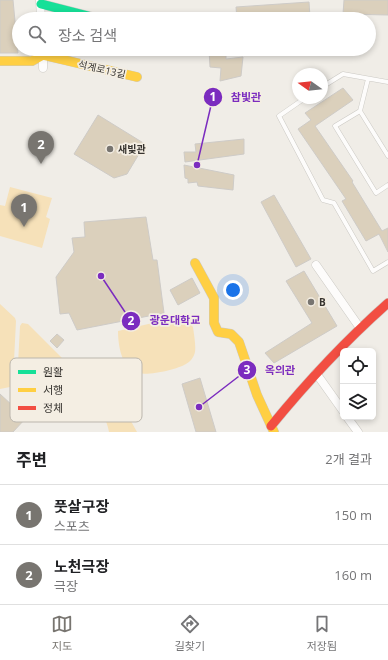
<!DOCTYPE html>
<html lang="ko">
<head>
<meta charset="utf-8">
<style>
  body { margin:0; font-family:"Open Sans","Noto Sans KR",sans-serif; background:#f6f6f6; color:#202124 }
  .controls { position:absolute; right:12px; bottom:12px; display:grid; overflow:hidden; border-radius:6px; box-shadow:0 2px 6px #0003 }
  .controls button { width:36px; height:36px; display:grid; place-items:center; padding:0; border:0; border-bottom:1px solid #e0e0e0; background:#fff; color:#202124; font:20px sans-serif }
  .compass { position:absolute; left:292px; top:68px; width:36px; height:36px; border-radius:50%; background:#fff; box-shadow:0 2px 6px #0003; rotate:285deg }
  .you { position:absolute; left:233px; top:290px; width:14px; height:14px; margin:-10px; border:3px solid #fff; border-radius:50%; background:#1a73e8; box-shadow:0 0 0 6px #1a73e833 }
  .badge { display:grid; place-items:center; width:26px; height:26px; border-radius:50%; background:#787570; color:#fff; font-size:13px; font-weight:700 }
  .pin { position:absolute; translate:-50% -33px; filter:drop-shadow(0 1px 2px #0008) }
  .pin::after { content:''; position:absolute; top:21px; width:14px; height:12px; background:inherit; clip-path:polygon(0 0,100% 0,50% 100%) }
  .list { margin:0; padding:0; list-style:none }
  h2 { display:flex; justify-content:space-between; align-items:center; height:52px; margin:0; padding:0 16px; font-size:17px }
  h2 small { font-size:13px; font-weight:400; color:#757577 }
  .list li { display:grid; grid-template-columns:26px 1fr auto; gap:12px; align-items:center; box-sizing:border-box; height:60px; padding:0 16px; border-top:1px solid #e0e0e0 }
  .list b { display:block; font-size:15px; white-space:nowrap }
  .list p { margin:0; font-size:13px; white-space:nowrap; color:#757577 }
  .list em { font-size:13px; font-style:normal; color:#757577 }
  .icon { flex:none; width:22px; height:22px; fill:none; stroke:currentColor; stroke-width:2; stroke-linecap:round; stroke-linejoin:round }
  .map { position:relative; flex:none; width:388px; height:432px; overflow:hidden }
  .search { position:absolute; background:#fff; box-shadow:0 2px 6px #0003; left:12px; right:12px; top:12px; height:44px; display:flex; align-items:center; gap:10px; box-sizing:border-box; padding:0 14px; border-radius:22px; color:#757577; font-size:15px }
  .sheet { height:172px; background:#fff }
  nav { display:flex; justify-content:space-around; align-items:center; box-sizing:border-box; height:56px; border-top:1px solid #e0e0e0; background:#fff; font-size:11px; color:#757577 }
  nav a { display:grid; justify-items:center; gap:2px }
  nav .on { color:#787570 }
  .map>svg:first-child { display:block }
  .green { fill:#f6e1b9 }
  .building { fill:#dbd0bc; stroke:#cecbc7 }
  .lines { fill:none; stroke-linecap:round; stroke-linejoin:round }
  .lane-casing { stroke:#cbc9c4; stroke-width:5 }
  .street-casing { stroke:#cbc9c4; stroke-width:9 }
  .fast-casing { stroke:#cbc9c4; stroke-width:10 }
  .slow-casing { stroke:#cbc9c4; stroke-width:10 }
  .jam-casing { stroke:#cbc9c4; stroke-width:10 }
  .lane { stroke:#fdfcfb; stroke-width:4 }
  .street { stroke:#fdfcfb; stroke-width:8 }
  .fast { stroke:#16e098; stroke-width:9 }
  .slow { stroke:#ffcf43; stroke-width:9 }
  .jam { stroke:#f24e42; stroke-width:9 }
  .poi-dot { fill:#787570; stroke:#f4eee3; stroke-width:1.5 }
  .labels { text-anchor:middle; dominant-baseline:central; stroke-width:3.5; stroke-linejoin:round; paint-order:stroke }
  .street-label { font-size:10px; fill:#373430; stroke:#f4eee3 }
  .poi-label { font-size:10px; font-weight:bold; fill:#373430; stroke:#f4eee3; text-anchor:start }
  .key { fill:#f4eee3; stroke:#bbb6ad; stroke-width:1 }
  .key-label { font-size:11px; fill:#373430 }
  .leader { fill:none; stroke:#7b2cbf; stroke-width:1.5 }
  .callout-dot { fill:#7b2cbf; stroke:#f4eee3; stroke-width:1.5 }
  .mark-label { font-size:12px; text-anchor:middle; font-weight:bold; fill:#fff }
  .callout-label { font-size:11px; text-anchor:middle; font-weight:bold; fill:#7b2cbf; stroke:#f4eee3; stroke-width:3.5; stroke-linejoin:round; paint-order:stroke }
</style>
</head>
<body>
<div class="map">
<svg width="388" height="432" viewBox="0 0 388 432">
  <rect width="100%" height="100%" fill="#f0ede7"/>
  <!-- green -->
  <path class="green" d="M10,187L52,198L46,217L50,219L42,248L0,236V205L5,206Z
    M0,304L15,318L16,321L13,381L10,387L0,389Z
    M183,316L193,327C194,335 196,345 195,352C194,357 190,362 186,364C176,370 142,378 132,371C121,363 118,344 118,331Z
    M22,323L28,324L64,360L65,363L63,369L17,383L20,326Z
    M106,381L113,389L137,432H109C107,419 99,408 91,398L102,389L94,382Z"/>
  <!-- building -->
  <path class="building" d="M0,0H13L18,53H0Z
    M344,0H388V15L343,14Z
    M309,2L310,17L278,19H237L236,7Z
    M209,49H226V59L243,57L241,76L220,81L221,68L210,67Z
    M343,88L353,100L315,126L353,181L352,182L382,231L388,228V252L379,234L366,241L342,201L346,199L298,129L311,120L305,113Z
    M98,115L145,144L127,174L114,178L74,154Z
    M244,139V154L185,162L184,152H196L195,144Z
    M184,165L234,175L233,190L198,186L197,182L188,183V179L185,178Z
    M274,195L311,259L296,267L261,202Z
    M146,217L153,260H157L164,313L77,330L69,313L60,314L56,277L74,252L72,238L85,237L84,222Z
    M304,271L337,326L274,363L265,353L312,323L286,281Z
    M192,278L200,293L178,305L170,290Z
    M57,334L64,340L57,348L50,341Z
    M200,378L216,432H196L182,384Z
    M0,394L26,418L13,432H0Z"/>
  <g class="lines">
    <defs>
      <path id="lane" d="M322,87L343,74L388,82
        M305,98L279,116L323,200L334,203L373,271L388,262
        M360,111L368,79
        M388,156L360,111L335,126L376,193L388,185"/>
      <path id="street" d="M40,0L41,19
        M43,49V68
        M316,265L360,328
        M316,373L343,411
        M347,417L358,432"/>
      <path id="fast" d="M41,4L100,19"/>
      <path id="slow" d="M0,61H32L43,55L137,77
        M195,263L214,298V323L218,332L231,334L239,342L257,395L274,432"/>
      <path id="jam" d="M271,426C307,382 345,341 388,303"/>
    </defs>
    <!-- lane casing -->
    <use href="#lane" class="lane-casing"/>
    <!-- street casing -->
    <use href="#street" class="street-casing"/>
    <!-- fast casing -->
    <use href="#fast" class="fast-casing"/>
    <!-- slow casing -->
    <use href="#slow" class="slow-casing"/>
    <!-- jam casing -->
    <use href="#jam" class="jam-casing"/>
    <!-- lane -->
    <use href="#lane" class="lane"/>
    <!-- street -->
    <use href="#street" class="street"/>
    <!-- fast -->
    <use href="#fast" class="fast"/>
    <!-- slow -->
    <use href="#slow" class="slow"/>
    <!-- jam -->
    <use href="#jam" class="jam"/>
  </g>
  <!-- markers -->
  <g class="poi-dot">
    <circle cx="110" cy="149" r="4"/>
    <circle cx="311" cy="302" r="4"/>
  </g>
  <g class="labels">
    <!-- street labels -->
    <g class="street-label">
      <text transform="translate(102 69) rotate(13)">석계로13길</text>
    </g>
    <!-- poi labels -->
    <g class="poi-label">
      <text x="118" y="149">새빛관</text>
      <text x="319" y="302">B</text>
    </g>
  </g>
  <!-- legend -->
  <rect x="10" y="358" width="132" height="64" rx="6" class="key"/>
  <rect x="18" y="370" width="18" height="4" fill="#16e098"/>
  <rect x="18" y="388" width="18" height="4" fill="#ffcf43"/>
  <rect x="18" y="406" width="18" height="4" fill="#f24e42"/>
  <g class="key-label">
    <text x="43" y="376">원활</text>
    <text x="43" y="394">서행</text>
    <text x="43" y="412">정체</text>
  </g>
  <!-- callouts -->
  <path class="leader" d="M197 165L213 97M101 276L131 321M199 407L247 370"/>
  <g class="callout-dot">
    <circle cx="197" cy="165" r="4"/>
    <circle cx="101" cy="276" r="4"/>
    <circle cx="199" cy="407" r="4"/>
    <circle cx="213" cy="97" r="10"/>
    <circle cx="131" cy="321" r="10"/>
    <circle cx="247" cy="370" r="10"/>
  </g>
  <g class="mark-label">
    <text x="213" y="101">1</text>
    <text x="131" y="325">2</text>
    <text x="247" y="374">3</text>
  </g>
  <g class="callout-label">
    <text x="246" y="101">참빛관</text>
    <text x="175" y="324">광운대학교</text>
    <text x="280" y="374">옥의관</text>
  </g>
</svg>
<div class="controls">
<button><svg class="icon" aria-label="locate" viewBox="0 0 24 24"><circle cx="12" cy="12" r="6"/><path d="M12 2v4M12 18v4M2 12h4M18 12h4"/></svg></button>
<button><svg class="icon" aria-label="layers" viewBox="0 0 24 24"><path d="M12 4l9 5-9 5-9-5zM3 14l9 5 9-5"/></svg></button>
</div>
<svg class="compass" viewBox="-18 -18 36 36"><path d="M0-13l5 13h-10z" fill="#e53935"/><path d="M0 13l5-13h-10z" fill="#757577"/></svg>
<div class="you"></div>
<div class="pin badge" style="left:24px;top:227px">1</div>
<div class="pin badge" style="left:41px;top:164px">2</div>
<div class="search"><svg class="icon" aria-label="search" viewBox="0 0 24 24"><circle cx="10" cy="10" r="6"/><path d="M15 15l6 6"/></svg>장소 검색</div>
</div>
<section class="sheet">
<h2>주변<small>2개 결과</small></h2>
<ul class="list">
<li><span class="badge">1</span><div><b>풋살구장</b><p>스포츠</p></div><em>150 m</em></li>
<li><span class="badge">2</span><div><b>노천극장</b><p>극장</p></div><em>160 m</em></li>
</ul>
</section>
<nav>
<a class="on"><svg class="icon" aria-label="map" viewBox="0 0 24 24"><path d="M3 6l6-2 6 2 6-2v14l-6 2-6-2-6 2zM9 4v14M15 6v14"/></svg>지도</a>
<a><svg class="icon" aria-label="directions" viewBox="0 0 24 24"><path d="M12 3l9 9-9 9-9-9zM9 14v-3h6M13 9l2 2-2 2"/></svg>길찾기</a>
<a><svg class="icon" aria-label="saved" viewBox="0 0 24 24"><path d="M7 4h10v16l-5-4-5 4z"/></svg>저장됨</a>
</nav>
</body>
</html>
